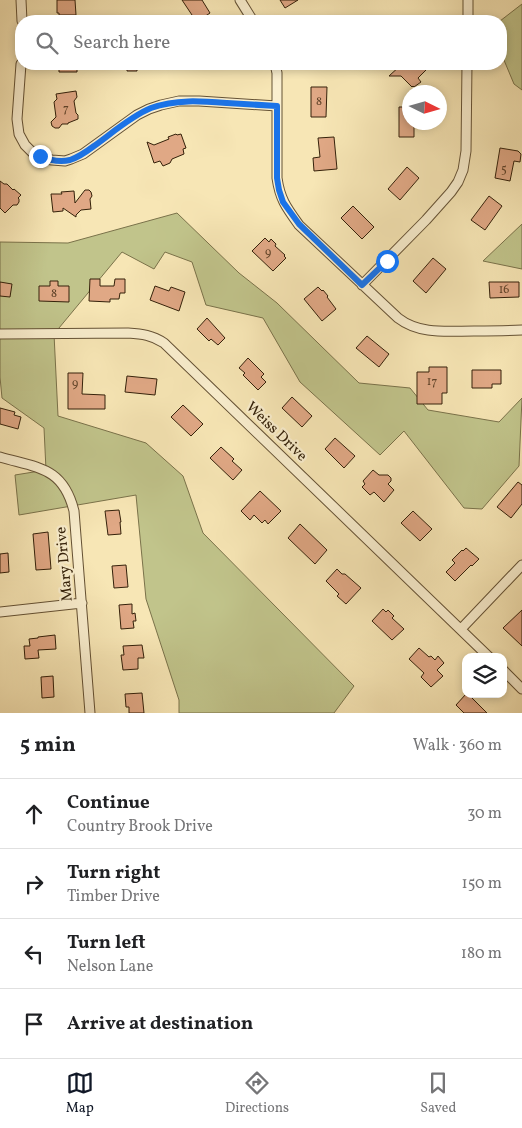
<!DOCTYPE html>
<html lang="en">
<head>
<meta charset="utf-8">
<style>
  body { margin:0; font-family:Vollkorn,serif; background:#f2f2f2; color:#202124 }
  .controls { position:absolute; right:15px; bottom:15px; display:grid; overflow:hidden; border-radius:10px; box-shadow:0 2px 8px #0003 }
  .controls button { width:45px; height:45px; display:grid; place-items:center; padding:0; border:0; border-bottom:1px solid #e0e0e0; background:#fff; color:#202124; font:25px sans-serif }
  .compass { position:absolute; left:402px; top:85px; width:45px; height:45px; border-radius:50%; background:#fff; box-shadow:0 2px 8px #0003; rotate:95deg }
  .stop { position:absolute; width:15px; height:15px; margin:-11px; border:4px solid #1a73e8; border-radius:50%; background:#fff }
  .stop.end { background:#1a73e8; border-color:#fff; box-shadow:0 1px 5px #0008 }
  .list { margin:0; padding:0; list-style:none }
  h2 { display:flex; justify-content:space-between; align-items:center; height:65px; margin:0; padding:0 20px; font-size:21px }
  h2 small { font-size:16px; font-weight:400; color:#757577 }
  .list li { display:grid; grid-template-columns:32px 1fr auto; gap:15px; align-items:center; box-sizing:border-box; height:70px; padding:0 20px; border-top:1px solid #e0e0e0 }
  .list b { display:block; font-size:19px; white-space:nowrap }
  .list p { margin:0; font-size:16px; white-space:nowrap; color:#757577 }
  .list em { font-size:16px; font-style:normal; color:#757577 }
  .icon { flex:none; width:28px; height:28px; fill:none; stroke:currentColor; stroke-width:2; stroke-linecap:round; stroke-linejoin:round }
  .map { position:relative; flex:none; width:522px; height:713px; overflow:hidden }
  .search { position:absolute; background:#fff; box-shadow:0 2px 8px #0003; left:15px; right:15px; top:15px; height:55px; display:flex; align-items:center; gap:12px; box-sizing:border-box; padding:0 18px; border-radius:20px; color:#757577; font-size:19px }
  .sheet { height:345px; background:#fff }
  nav { display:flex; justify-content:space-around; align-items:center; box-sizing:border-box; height:70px; border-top:1px solid #e0e0e0; background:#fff; font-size:14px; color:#757577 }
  nav a { display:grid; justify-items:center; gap:2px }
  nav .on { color:#111827 }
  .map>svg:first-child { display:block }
  .green { fill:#c1c48b; stroke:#7a724a }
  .building { fill:#e0a885; stroke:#34210a }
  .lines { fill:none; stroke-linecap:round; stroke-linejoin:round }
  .street-casing { stroke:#655235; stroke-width:11 }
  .street { stroke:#faefcf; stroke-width:9 }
  .route { stroke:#1a73e8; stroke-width:6 }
  .labels { text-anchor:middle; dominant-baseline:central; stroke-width:4.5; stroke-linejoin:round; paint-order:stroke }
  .number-label { font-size:12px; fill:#5f4329 }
  .street-label { font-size:15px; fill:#34210a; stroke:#faefcf }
</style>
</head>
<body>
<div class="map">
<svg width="522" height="713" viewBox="0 0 522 713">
  <rect width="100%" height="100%" fill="#f7e6b5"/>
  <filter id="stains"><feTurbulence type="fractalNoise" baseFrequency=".004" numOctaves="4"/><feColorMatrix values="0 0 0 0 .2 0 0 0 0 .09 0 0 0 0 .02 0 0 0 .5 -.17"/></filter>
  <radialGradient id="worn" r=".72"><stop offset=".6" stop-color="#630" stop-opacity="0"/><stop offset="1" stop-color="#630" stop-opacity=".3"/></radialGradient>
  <!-- green -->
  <path class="green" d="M522,4V90L514,84L501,53L500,21Z
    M177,213L239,273L277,303L359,383L410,388L428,410L499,422L522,398L519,466L482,509L464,508L404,431L380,455L300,382L263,318L206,305L192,262L165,252L154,269L122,252L54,334L58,416L146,443L183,476L203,533L354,686L334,713H179V700L146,599L136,495L19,515L15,475L46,470L44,428L2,398L0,377V242L68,243Z
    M522,224V269L483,261Z"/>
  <!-- building -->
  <path class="building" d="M57,0H75L76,15H59V13H57Z
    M182,0H202L210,13L198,21H196Z
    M280,0H298L285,8Z
    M59,64H77V72H59Z
    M127,64H137V71H127Z
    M406,64H432L418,78L421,82L414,87L413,86L412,87L401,76H389L401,65L406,66Z
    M311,87H327L326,117H311Z
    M76,91L77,97L74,101L76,113L78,115V119L68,123V124H62L59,128H55L52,126L51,122L56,117L54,102L57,99L56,94Z
    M399,107H410V122H414V137H399Z
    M176,134L177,135L181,134L186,148L183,149L184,154L172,159L170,163L163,166L160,161L154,163L147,142L154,145L169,139L168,137Z
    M334,137L337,169L314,171L313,158L320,157L318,138Z
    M500,148L518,151L521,154L520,162L514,161L510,181L495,178Z
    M407,167L419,178L400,200L388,189Z
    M0,181L4,184H7L13,190L14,189L21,195L18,198L19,199V202L17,205H13L5,213L0,208Z
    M85,190H89L91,192L92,196L90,199L91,209L81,210L76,215V217L63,208V211L53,212L51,194H62L61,192L74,191L75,203Z
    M489,196L502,206L485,230L471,220Z
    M353,206L374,227L362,239L341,218Z
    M265,238L269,242L271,239L276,244L275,246L285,255L284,256L286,258L273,271L252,251Z
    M433,258L446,269L426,293L413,281Z
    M90,279H100V286H114L115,279H125V293H120L119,299H110V302L89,301Z
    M50,281H58V286H69V302L39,301V286H50Z
    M0,282L12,284L10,297L0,296Z
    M489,282H519V297L490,298Z
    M155,286L169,291L171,287L185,292L179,311L150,300Z
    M318,287L322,291L323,290L328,296L327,297L336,309L322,321L304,299Z
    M207,318L225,338L218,345L211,339L209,341L197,329Z
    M367,336L389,354L379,367L356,348Z
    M248,358L264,374L261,377L266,382L258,390L243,375L245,373L239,368Z
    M429,367H447V393H442V404H417V372H429Z
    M472,370H501V384H492V388H472Z
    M68,373H83L82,394L105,395V409H68Z
    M127,376L157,379L155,395L125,392Z
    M292,397L312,416L302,427L282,408Z
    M183,405L203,424L191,436L171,417Z
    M0,408L15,412L14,415L21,417L18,429L0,424Z
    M335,438L355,456L344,468L325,449Z
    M221,447L234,459L232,461L242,470L233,480L210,458Z
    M373,470L379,475H388L391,478V481L388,484L394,490L384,502L374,492L370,495L362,487L365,484L363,481Z
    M518,482L522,485V504L511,518L497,507Z
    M260,491L281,511L268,524L265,520L262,523L254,515L250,520L241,511Z
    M119,510L121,522H120L121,534L108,535L105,511Z
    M413,511L432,529L420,541L401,523Z
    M300,524L327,550L315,564L288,538Z
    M48,532L51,569L36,570L33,534Z
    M466,548L479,559L472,566L471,565L455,581L446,572L455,563L452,560L462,550L463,551Z
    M8,553L9,572L0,573V554Z
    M126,565L128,587L114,588L112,566Z
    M337,569L342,574H345L361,588L346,604L337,596L339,594L326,581Z
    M132,604V614L135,613L136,621H133L134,628L121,629L119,605Z
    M383,609L386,612L388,610L394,616L392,618L404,629L392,640L372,621Z
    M522,610V646L503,628Z
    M55,635L56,649L38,650L39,658L25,659L24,646H30L29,639L38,638V637Z
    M142,645L144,658H138V669L123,670L121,655H124L123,646Z
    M419,648L429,657L431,656L435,660L438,656L444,663L437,670L443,676L431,687L421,677L424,673L409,659Z
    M53,676L54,697L42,698L41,677Z
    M142,693L144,713H129V707H126L125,694Z
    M466,694H468L487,713H464L456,705Z"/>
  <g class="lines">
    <defs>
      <path id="street" d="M21,0L22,21
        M240,0L253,21
        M468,21V0
        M21,64L17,119L19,134L25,145L34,154L46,159L52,160L65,161L71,159L83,154L137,115L149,109L161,105L179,101H199L277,106
        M275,64L277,73V178C280,199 286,207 299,225L398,318C420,335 448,331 474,331C490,331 506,331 522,330
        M362,285L426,220L451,192L458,182L463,170L466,151L467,64
        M0,334L128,333C142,334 152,335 164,343L489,657
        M0,457C38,468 63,467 74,511L90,713
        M0,612L82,603
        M461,629L522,565
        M503,670L522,689"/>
    </defs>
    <!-- street casing -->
    <use href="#street" class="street-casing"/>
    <!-- street -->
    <use href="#street" class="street"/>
  </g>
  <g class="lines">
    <!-- route -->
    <path class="route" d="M40,156C49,160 61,162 70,160C79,157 86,152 94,146C111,134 131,116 151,108C176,99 201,101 227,103C244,104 260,105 277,106V178L279,190L283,202L299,224L362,285L387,261"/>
  </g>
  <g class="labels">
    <!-- number labels -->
    <g class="number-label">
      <text x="319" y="102">8</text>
      <text x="66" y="109">7</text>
      <text x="504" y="170">5</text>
      <text x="268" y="253">9</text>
      <text x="504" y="290">16</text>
      <text x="54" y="294">8</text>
      <text x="432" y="382">17</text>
      <text x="75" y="384">9</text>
    </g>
    <!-- street labels -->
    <g class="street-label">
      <text transform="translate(276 432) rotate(44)">Weiss Drive</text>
      <text transform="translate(65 564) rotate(-95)">Mary Drive</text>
    </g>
  </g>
  <rect width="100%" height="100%" filter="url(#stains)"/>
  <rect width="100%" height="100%" fill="url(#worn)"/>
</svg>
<div class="controls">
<button><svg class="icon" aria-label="layers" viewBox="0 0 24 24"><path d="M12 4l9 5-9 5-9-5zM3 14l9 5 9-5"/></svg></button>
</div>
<svg class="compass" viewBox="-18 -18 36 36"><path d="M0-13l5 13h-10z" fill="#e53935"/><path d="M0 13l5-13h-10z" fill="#757577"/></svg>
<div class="stop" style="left:387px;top:261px"></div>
<div class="stop end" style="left:40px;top:156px"></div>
<div class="search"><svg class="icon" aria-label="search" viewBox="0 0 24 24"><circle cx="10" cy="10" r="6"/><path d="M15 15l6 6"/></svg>Search here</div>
</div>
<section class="sheet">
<h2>5 min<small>Walk · 360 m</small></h2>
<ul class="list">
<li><svg class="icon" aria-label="ahead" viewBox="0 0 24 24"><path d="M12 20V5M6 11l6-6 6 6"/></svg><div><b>Continue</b><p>Country Brook Drive</p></div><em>30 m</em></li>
<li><svg class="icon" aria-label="right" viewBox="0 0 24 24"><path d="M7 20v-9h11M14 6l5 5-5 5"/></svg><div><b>Turn right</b><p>Timber Drive</p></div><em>150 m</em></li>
<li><svg class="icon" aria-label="left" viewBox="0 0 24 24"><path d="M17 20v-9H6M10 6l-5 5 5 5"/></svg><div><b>Turn left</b><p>Nelson Lane</p></div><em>180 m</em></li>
<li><svg class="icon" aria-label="arrive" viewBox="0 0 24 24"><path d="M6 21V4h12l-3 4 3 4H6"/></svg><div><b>Arrive at destination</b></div></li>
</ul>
</section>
<nav>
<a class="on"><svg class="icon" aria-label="map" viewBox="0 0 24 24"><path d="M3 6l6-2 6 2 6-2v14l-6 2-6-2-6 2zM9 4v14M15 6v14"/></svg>Map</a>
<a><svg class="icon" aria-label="directions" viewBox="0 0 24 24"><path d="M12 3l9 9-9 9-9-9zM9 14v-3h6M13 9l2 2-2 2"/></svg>Directions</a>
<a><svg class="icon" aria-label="saved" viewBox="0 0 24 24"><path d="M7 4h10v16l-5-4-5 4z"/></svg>Saved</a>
</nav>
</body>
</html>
